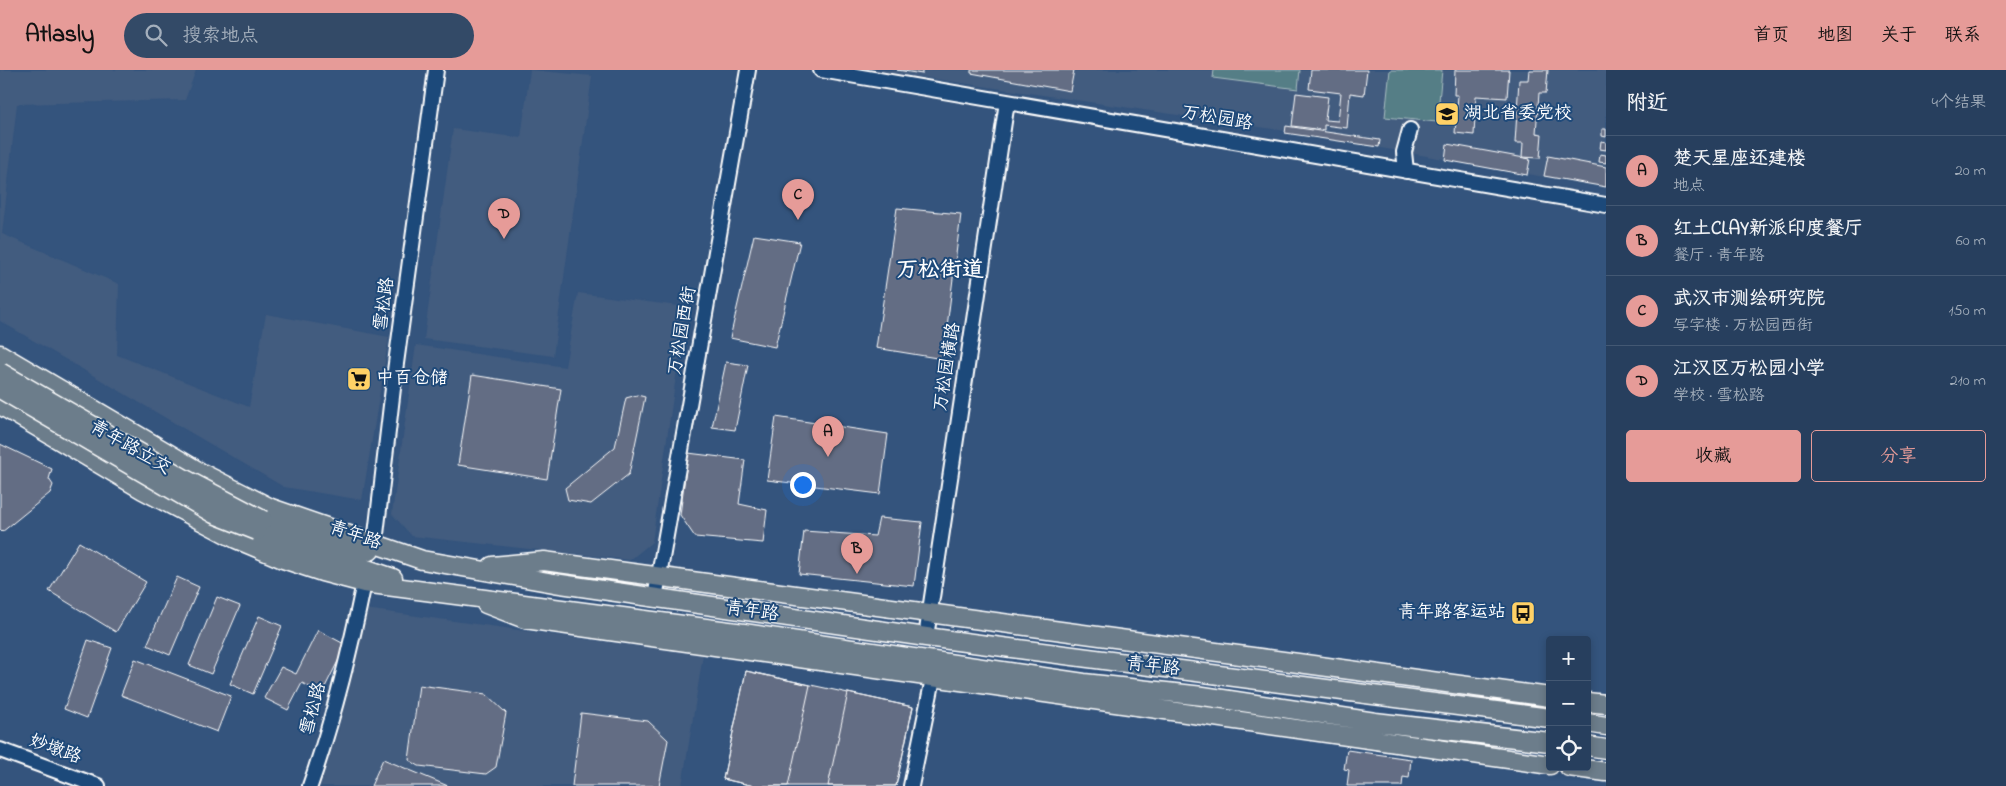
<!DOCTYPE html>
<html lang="zh">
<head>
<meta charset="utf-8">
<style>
  body { margin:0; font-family:"Indie Flower","LXGW WenKai TC",sans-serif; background:#334a67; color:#f1f3f6 }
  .controls { position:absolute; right:15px; bottom:15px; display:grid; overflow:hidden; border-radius:5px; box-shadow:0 2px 8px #0003 }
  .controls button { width:45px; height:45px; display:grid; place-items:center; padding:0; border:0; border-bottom:1px solid #435873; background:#273f5e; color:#f1f3f6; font:25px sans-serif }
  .you { position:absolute; left:802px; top:414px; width:18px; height:18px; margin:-12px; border:4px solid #fff; border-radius:50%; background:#1a73e8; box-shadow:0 0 0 8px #1a73e833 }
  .badge { display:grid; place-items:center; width:32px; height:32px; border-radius:50%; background:#e69b98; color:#111; font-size:16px; font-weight:700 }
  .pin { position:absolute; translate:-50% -41px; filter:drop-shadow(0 1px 2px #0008) }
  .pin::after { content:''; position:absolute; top:26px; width:18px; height:15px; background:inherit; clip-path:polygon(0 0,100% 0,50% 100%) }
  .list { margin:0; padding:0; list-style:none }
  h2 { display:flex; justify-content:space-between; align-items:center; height:65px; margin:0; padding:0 20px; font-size:21px }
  h2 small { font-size:16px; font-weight:400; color:#a4afbc }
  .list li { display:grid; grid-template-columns:32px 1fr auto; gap:15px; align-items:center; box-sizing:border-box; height:70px; padding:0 20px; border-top:1px solid #435873 }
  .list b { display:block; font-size:19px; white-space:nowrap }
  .list p { margin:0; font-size:16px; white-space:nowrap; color:#a4afbc }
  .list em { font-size:16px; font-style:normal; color:#a4afbc }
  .actions { display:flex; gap:10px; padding:15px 20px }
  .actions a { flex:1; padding:11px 0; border:1px solid #e69b98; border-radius:5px; text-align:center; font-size:18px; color:#e69b98 }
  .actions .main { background:#e69b98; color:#111 }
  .icon { flex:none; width:28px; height:28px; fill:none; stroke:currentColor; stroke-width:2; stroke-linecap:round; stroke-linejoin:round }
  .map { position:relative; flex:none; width:1606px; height:716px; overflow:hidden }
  header { display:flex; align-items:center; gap:30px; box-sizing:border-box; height:70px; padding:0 25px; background:#e69b98; color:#111 }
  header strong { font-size:24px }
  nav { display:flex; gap:28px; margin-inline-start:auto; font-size:18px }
  .search { width:350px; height:45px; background:#334a67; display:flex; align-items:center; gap:12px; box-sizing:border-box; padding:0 18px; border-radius:28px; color:#a4afbc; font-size:19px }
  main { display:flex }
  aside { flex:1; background:#273f5e }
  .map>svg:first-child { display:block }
  .built { fill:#425c7f }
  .green { fill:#547e86; stroke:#aabec2 }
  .building { fill:#646d84; stroke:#fff }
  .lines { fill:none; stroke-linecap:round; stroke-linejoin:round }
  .minor-casing { stroke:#fff; stroke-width:18 }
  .major-casing { stroke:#fff; stroke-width:21 }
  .minor { stroke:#1f4a7a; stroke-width:14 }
  .major { stroke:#6c7d8b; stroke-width:18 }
  .major-bridge-casing { stroke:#fff; stroke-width:21; stroke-linecap:butt }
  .major-bridge { stroke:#6c7d8b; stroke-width:18 }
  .labels { text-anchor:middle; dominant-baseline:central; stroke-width:4; stroke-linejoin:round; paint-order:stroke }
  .poi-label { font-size:18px; fill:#fff; stroke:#1f4a7a; text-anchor:start }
  .street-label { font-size:18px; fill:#fff; stroke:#1f4a7a }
  .district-label { font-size:22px; font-weight:bold; fill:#fff; stroke:#1f4a7a }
</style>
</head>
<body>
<header>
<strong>Atlasly</strong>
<div class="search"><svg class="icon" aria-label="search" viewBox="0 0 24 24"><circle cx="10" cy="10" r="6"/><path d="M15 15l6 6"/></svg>搜索地点</div>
<nav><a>首页</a><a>地图</a><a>关于</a><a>联系</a></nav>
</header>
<main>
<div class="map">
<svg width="1606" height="716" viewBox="0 0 1606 716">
  <rect width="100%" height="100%" fill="#34547d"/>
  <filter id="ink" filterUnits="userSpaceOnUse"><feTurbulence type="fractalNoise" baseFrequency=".02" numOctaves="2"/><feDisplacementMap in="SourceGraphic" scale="10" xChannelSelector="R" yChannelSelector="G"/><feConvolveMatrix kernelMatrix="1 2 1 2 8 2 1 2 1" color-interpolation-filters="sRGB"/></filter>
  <g filter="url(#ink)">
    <!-- built -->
    <path class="built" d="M0,0H196L185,30L17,34L2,164L119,214L117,285L249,337L266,244L389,267L362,430L284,417L0,251Z
      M530,0L592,6L553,286L424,269L453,59L521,68Z
      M874,0H1606V118L1286,61Z
      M578,223L686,237L652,472L630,490L412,466L392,444L416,275L565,297Z
      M365,539L703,585L682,716H317L338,661Z"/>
    <!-- green -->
    <path class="green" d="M1214,0H1300L1298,19L1213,8Z
      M1390,0H1442L1437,52L1385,47Z"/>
    <!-- building -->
    <path class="building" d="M897,0H922V4Z
      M971,0H1074L1070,21L971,3Z
      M1311,0H1367L1364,25L1350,23L1347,58L1324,55V60L1292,56L1296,23L1328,27L1325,50L1338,51L1341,23L1309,19Z
      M1455,0H1509L1507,28L1476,26L1474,65L1455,63L1458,25H1454Z
      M1529,0H1548L1546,23H1539L1536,63L1542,64L1540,88L1522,87L1523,73H1515L1519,10H1528Z
      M1286,56L1380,70L1379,77L1285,63Z
      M1602,59H1606V67L1602,66Z
      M1601,71L1606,72V80L1600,79Z
      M1447,74L1530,89L1527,105L1445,90Z
      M1600,84L1606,85V93L1599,92Z
      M1548,86L1606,97V117L1544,106Z
      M897,138L961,144L943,289L876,278Z
      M754,165L800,172L775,277L730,268Z
      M726,292L748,295L735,360L712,357Z
      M472,305L561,319L547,409L458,395Z
      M637,325L645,327L629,404L591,434L568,430L565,418L615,377L626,328Z
      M776,347L888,364L880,424L767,410Z
      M0,374L52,399L49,409L53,415L50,423L2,462L0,460Z
      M688,383L745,390L739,434L767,440L763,473L695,467L680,445Z
      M879,448L922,452L914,516L799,504L804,461L875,466Z
      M79,472L146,512L116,562L49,521Z
      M177,507L199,517L170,585L147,575Z
      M217,527L240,536L211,604L189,595Z
      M259,546L282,556L253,624L230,614Z
      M318,560L346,575L322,623L302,613L288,640L264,628L281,597L296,604Z
      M88,570L112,578L87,648L64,639Z
      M135,589L231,626L217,662L121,625Z
      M746,601L913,637L896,716H754L723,709Z
      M746,601L810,615L788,716H754L723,709Z
      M419,615L486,624L506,643L496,697L486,704L419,696L409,690Z
      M848,623L913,637L896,716H828Z
      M581,643L648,651L668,670L659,716H572Z
      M1347,680L1411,689L1409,708L1403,707L1402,716H1347L1349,700L1344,699Z
      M383,689L448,716H371Z"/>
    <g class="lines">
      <defs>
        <path id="minor" d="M821,0L1606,135
          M1406,101L1404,82L1410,60
          M375,473L395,301L436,0
          M655,528L748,0
          M926,567L1007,32
          M0,680L98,716
          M310,716C333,650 350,582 364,513
          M911,716L935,599"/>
        <path id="major" d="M0,284L200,402L271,438L422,490L554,513L926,567L1550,648
          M0,335L143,420L236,469L283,489L322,502L364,513L744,563L1084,613L1203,626L1375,652L1550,672
          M263,450L347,476L370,481
          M257,461L393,508
          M492,496L544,491L1550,627
          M486,534L525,549L1550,695
          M1587,632L1606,634
          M1587,653L1606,656
          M1587,676L1606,679
          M1569,697L1606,702"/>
      </defs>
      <!-- minor casing -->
      <use href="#minor" class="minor-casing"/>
      <!-- major casing -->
      <use href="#major" class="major-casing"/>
      <!-- minor -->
      <use href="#minor" class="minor"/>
      <!-- major -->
      <use href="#major" class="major"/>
      <defs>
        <path id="major-bridge" d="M0,302L187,410L263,450
          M0,319L214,444L257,461"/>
      </defs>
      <!-- major-bridge casing -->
      <use href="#major-bridge" class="major-bridge-casing"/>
      <!-- major-bridge -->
      <use href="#major-bridge" class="major-bridge"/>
    </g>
  </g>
  <!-- icons -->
  <defs>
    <symbol id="school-square" viewBox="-11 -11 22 22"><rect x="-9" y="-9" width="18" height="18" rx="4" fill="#ffd166" stroke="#1f4a7a"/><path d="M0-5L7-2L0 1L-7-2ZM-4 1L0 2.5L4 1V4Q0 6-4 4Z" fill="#111"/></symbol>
    <symbol id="supermarket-square" viewBox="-11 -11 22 22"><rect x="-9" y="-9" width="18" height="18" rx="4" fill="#ffd166" stroke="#1f4a7a"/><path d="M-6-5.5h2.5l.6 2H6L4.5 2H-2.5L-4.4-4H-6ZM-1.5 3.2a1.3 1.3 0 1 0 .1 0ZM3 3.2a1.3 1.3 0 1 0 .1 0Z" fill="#111"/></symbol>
    <symbol id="bus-square" viewBox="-11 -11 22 22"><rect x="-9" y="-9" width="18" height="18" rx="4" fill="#ffd166" stroke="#1f4a7a"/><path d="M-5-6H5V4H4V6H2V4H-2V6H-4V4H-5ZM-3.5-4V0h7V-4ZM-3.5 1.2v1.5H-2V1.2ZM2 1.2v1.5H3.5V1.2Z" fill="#111"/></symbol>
  </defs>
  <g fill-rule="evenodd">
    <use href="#school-square" x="1433" y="30" width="28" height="28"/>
    <use href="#supermarket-square" x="345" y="295" width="28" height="28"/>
    <use href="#bus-square" x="1509" y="529" width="28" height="28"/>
  </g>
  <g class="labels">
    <!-- poi labels -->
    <g class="poi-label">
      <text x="1464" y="44">湖北省委党校</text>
      <text x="376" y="309">中百仓储</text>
      <text x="1506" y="543" text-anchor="end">青年路客运站</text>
    </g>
    <!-- street labels -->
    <g class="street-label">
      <text transform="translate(1217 49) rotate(10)">万松园路</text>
      <text transform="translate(385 234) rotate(-82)">雪松路</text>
      <text transform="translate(683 261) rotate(-80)">万松园西街</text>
      <text transform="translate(948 297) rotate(-81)">万松园横路</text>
      <text transform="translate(130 378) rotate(30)">青年路立交</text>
      <text transform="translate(355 466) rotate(19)">青年路</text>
      <text transform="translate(752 542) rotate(8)">青年路</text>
      <text transform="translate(1153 597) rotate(7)">青年路</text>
      <text transform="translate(314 639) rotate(-75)">雪松路</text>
      <text transform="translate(55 680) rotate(20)">妙墩路</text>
    </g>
    <!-- district labels -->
    <g class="district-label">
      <text x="940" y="201">万松街道</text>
    </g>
  </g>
</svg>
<div class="controls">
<button>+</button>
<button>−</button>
<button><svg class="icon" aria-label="locate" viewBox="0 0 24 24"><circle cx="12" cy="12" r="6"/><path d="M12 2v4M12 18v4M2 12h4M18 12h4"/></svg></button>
</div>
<div class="you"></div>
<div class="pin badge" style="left:828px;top:387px">A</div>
<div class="pin badge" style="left:857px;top:504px">B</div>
<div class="pin badge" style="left:798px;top:150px">C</div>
<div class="pin badge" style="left:504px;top:169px">D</div>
</div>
<aside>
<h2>附近<small>4个结果</small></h2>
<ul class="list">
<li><span class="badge">A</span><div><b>楚天星座还建楼</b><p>地点</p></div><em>20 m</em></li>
<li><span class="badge">B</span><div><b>红土CLAY新派印度餐厅</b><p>餐厅 · 青年路</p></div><em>60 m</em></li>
<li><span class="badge">C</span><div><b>武汉市测绘研究院</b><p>写字楼 · 万松园西街</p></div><em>150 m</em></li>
<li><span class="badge">D</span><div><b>江汉区万松园小学</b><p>学校 · 雪松路</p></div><em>210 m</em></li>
</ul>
<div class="actions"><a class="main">收藏</a><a>分享</a></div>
</aside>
</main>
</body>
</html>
